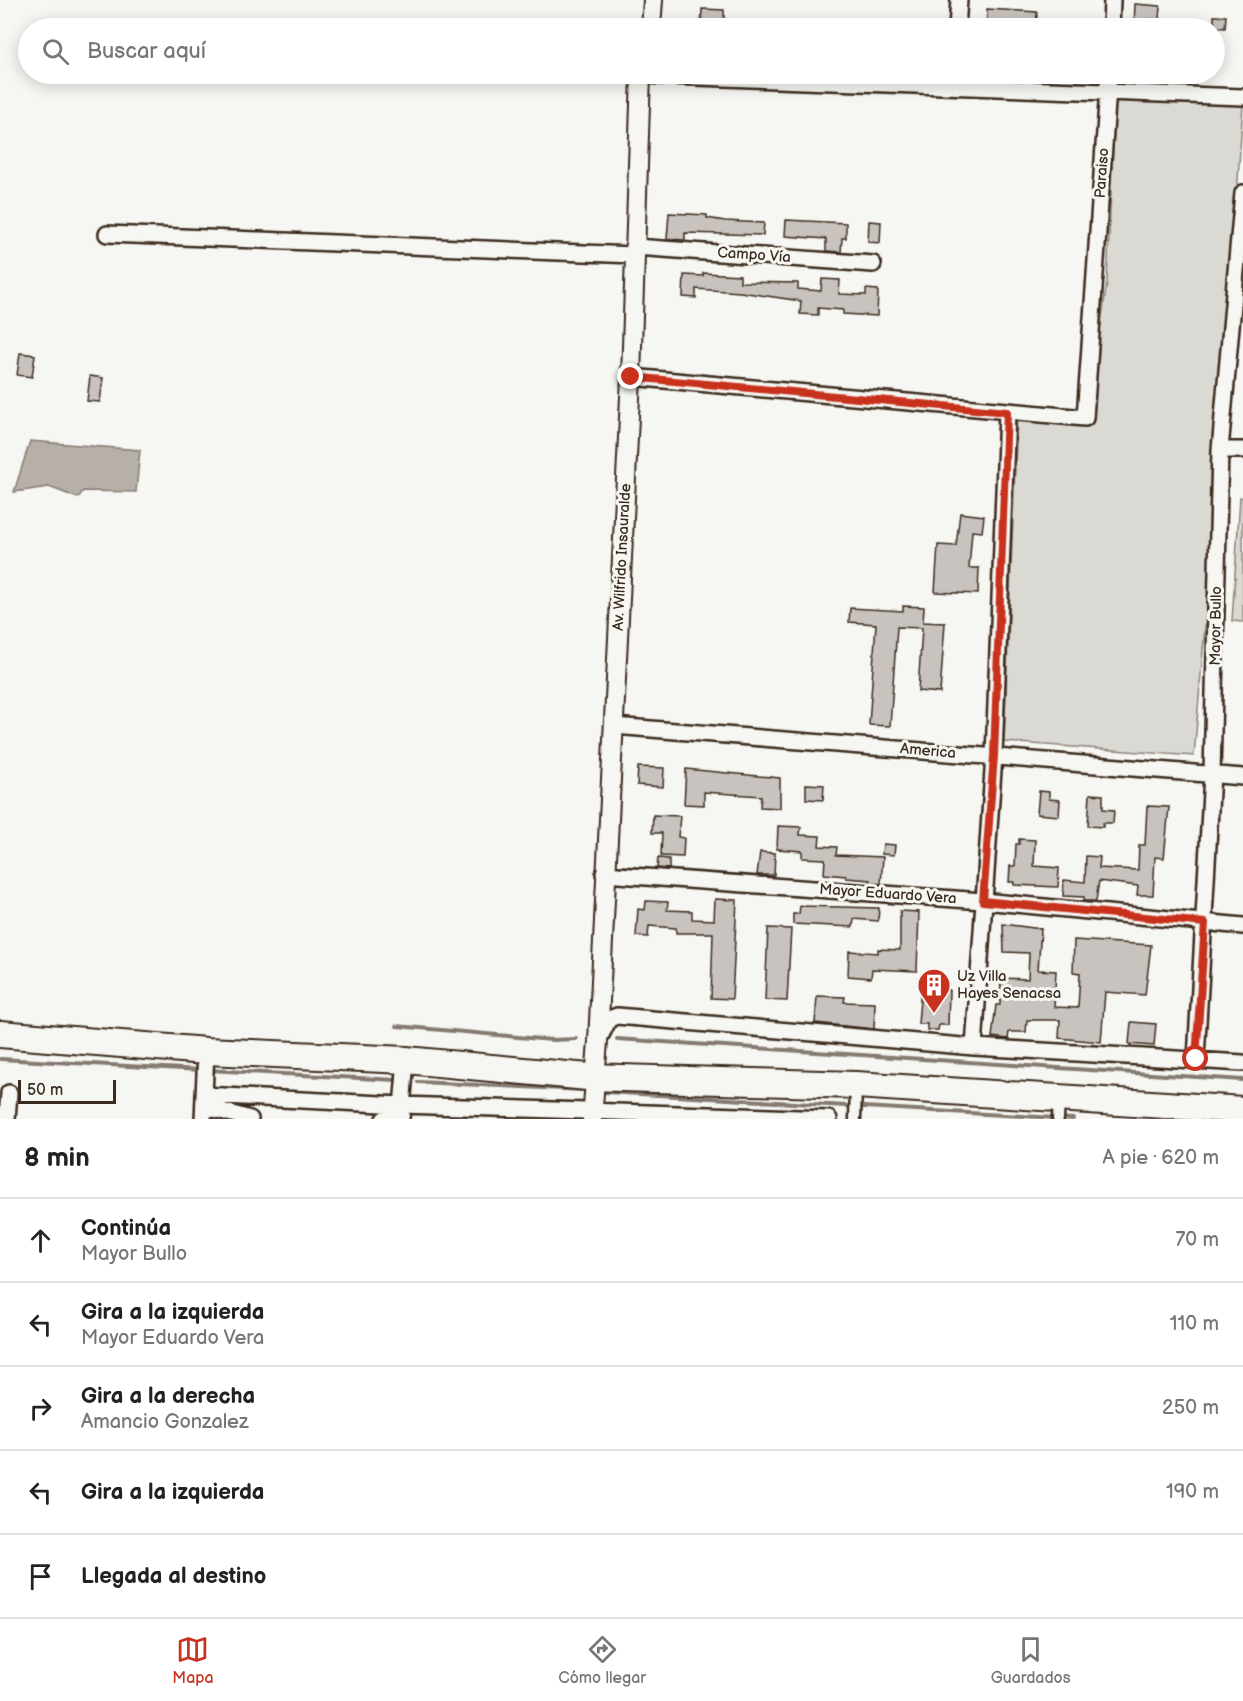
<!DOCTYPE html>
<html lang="es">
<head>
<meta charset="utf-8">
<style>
  body { margin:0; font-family:"Balsamiq Sans",sans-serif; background:#f2f2f2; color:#222 }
  .scale { position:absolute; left:18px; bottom:15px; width:98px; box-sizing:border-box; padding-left:6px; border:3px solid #3b2a1e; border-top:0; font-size:16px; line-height:21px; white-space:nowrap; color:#3b2a1e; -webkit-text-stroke:4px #f6f6f2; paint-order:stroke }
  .stop { position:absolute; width:18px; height:18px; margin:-14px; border:4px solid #c8321e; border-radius:50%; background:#fff }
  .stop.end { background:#c8321e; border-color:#fff; box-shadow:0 2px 6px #0008 }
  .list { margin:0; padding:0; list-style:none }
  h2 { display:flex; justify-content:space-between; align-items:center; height:78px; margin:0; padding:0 24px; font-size:26px }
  h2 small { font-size:20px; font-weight:400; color:#767676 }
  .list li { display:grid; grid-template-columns:39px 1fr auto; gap:18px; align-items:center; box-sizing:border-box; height:84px; padding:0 24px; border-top:2px solid #e0e0e0 }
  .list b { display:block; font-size:22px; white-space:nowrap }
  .list p { margin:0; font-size:20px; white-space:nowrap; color:#767676 }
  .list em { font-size:20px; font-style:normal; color:#767676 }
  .icon { flex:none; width:33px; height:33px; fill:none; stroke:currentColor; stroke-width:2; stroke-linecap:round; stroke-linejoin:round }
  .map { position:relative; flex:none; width:1243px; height:1119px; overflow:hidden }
  .search { position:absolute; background:#fff; box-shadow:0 3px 15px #0003; left:18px; right:18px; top:18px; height:66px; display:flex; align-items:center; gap:15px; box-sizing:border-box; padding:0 21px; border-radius:33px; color:#767676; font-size:22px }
  .sheet { height:498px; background:#fff }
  nav { display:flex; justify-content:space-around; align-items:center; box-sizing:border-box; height:84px; border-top:2px solid #e0e0e0; background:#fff; font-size:16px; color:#767676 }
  nav a { display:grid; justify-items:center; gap:3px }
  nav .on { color:#c8321e }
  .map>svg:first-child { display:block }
  .green { fill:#dad9d3; stroke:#8a8278; stroke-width:1.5 }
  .water { fill:#b6b0a9; stroke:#857a71; stroke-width:1.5 }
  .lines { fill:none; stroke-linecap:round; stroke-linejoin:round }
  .stream { stroke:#857a71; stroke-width:4 }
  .building { fill:#c8c3be; stroke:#3b2a1e; stroke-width:1.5 }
  .pedestrian-casing { stroke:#3b2a1e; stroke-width:15 }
  .minor-casing { stroke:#3b2a1e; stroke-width:20 }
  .tertiary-casing { stroke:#3b2a1e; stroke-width:22 }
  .trunk-casing { stroke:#3b2a1e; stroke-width:30 }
  .pedestrian { stroke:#f6f6f2; stroke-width:10 }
  .minor { stroke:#f6f6f2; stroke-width:15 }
  .tertiary { stroke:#f6f6f2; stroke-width:18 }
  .trunk { stroke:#f6f6f2; stroke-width:26 }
  .route { stroke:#c8321e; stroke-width:8 }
  .labels { text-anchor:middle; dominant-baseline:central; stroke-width:6; stroke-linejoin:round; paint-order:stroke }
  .street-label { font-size:15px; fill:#3b2a1e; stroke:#f6f6f2 }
  .poi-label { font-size:15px; fill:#3b2a1e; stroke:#f6f6f2; text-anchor:start }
</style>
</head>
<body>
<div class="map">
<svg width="1243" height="1119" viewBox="0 0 1243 1119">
  <rect width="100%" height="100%" fill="#f6f6f2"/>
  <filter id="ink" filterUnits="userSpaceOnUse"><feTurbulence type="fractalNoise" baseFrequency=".0167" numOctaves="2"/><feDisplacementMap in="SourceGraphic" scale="12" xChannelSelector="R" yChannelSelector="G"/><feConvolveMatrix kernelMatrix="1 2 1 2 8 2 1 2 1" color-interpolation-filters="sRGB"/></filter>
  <g filter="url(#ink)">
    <!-- green -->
    <path class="green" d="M1115,97L1243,104L1220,450L1194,756L1004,742L1017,418L1087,421L1107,282Z
      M1240,497L1243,498V622L1232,621Z"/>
    <!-- water -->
    <path class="water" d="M30,441L140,450L136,492L83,491L78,498L49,487L14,492Z"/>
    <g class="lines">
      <!-- stream -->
      <path class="stream" d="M397,1026L552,1040L576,1039
        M617,1039L1243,1080
        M0,1059L201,1070
        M208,1070L396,1080
        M418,1082L584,1090
        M605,1092L1073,1119"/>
    </g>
    <!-- building -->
    <path class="building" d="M1135,4L1160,6L1159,20L1150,19L1149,28H1134Z
      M702,9L724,10V28H701Z
      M987,9L1037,12L1036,28H986Z
      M1214,16H1226L1225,28L1214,27Z
      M669,213L707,215V218L725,221L764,223L763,235L685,233V240L667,239Z
      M786,220L846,223V238H842L841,252L826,251V239L785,236Z
      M869,221L881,222L880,243L868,242Z
      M703,273L740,275V282L798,283V289L821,291L822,279L840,280L839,294L866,295V289L878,290L877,316L843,314V310L818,308V315L800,314L801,301L740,292L696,289V298L683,297L684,275L703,276Z
      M20,353L35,355L32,377L17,375Z
      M90,376L103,378L100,402L87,401Z
      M960,513L984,516L982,532L972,531L969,568H979L978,594L935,592L938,545L956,546Z
      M903,606L924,607L923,622L945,623L940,693L918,691L922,628L897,627L890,726L869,725L876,624L849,622L850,608L903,611Z
      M638,767L664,768L663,787L637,785Z
      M686,769L780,778V808L760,807L761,796L704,792V805L684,804Z
      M806,784L824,785L823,800L806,799Z
      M1039,791L1049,792V799L1060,800L1059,816L1037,814Z
      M1090,794L1103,795V809L1114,810L1113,823H1103V827L1088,826Z
      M1147,806L1169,807L1164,858L1155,857L1153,895H1137L1138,886L1099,881L1096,901H1084V897L1063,896L1064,880L1085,882L1086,856L1100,857L1099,868L1138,870L1139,845H1145Z
      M653,815L680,816L678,837L684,838L683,857L661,856L662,833H652Z
      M778,826L801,827L800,835L820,836L819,846L837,847L836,855L883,857L881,884L870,883L871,880L846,878V876L824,874L825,859L802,858V851L777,849Z
      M1019,839L1035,840L1034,866L1059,868L1058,887L1014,885V882H1009L1010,866H1015L1016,844H1019Z
      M883,844L895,845L894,855L882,854Z
      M760,852L775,853L774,875H757Z
      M658,858L669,859V869L657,868Z
      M715,899L737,900L732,999L711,998L713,933H676V928L649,926L648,937L636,936L638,909L645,910L646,901L668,902L667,910L692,911V919L714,920Z
      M800,906L879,908L878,921L854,919L853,927L793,924V914H799Z
      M900,911L919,912L917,971L872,969L871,978L848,976L849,951L878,953V949L900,950Z
      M1003,924L1041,929L1038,970L1056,971L1054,1007L1078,1008L1080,973L1073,972L1074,940L1151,945L1145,995L1105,992L1101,1042L1059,1038L1060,1020H1027L1026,1032H1009L1008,1039L992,1037L996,1005H1000L1001,978L1028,979L1029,953L1004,952Z
      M768,928L791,929L787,1001L765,1000Z
      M922,975L942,976L941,989L949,990L948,1025H939L938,1030H927V1024H918Z
      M817,996L845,997L844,1002L875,1003L874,1029L815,1023Z
      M1131,1022L1156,1024L1154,1046L1129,1044Z"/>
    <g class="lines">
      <defs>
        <path id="pedestrian" d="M855,1119L856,1086
          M1058,1119L1059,1100"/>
        <path id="minor" d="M957,28L959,0
          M1111,28L1112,0
          M641,75L1243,97
          M107,234L634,255
          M635,247L873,264
          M631,377L1085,418L1109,74
          M1220,450H1243
          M614,726L1243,777
          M604,874L983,901L1243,926
          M600,1037L609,1019L617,1016L974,1047L1243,1063
          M974,1047L994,756L1007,412
          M1196,1059L1212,774L1220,450L1243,193
          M204,1095L402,1105L829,1119
          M204,1106L250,1119
          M7,1119L9,1093
          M203,1119L206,1051
          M384,1119L401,1115
          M401,1119L406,1060"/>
        <path id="tertiary" d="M651,28L653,0
          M592,1119L598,1041L631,377L641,74"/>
        <path id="trunk" d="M0,1034L206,1051L406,1060L588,1077L856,1085L1243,1110"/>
      </defs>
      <!-- pedestrian casing -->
      <use href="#pedestrian" class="pedestrian-casing"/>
      <!-- minor casing -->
      <use href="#minor" class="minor-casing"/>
      <!-- tertiary casing -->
      <use href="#tertiary" class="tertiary-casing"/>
      <!-- trunk casing -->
      <use href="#trunk" class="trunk-casing"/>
      <!-- pedestrian -->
      <use href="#pedestrian" class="pedestrian"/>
      <!-- minor -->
      <use href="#minor" class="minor"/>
      <!-- tertiary -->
      <use href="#tertiary" class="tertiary"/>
      <!-- trunk -->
      <use href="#trunk" class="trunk"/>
    </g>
  </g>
  <g class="lines" filter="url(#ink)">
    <!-- route -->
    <path class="route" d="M631,377L1007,412L994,756L983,901L1205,923L1196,1059"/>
  </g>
  <!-- icons -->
  <defs>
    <symbol id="building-pin" viewBox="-11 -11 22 30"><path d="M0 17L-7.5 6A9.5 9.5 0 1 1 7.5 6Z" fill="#c8321e" stroke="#f6f6f2"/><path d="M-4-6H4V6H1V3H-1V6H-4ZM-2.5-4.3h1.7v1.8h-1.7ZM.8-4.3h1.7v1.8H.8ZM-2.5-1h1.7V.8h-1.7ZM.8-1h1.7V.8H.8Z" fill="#fff"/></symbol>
  </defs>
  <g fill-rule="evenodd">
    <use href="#building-pin" x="915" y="966" width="38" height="52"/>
  </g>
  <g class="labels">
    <!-- street labels -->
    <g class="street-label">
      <text transform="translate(1102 173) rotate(-86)">Paraiso</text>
      <text transform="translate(754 255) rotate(4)">Campo Vía</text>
      <text transform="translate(622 557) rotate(-87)">Av. Wilfrido Insauralde</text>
      <text transform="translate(1216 626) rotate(-89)">Mayor Bullo</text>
      <text transform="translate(928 751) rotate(5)">America</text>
      <text transform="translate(888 894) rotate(4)">Mayor Eduardo Vera</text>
    </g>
    <!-- poi labels -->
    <g class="poi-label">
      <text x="957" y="976">Uz Villa<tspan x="957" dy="17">Hayes Senacsa</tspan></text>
    </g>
  </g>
</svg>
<div class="scale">50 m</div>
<div class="stop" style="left:1196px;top:1059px"></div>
<div class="stop end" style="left:631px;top:377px"></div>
<div class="search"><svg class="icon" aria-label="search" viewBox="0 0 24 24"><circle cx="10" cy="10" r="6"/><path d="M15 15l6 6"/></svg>Buscar aquí</div>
</div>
<section class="sheet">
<h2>8 min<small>A pie · 620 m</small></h2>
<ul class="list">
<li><svg class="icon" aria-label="ahead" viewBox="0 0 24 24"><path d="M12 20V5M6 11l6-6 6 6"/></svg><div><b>Continúa</b><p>Mayor Bullo</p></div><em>70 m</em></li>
<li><svg class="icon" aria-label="left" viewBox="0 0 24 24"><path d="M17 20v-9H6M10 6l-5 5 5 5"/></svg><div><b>Gira a la izquierda</b><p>Mayor Eduardo Vera</p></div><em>110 m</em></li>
<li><svg class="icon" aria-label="right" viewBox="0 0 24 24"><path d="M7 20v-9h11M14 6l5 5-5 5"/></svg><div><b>Gira a la derecha</b><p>Amancio Gonzalez</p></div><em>250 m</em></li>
<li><svg class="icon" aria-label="left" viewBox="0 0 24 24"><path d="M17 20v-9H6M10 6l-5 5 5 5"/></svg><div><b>Gira a la izquierda</b></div><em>190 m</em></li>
<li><svg class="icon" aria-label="arrive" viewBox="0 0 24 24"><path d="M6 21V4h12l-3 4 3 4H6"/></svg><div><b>Llegada al destino</b></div></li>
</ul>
</section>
<nav>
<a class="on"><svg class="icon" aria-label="map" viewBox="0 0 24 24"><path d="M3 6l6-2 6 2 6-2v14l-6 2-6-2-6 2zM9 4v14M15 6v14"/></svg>Mapa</a>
<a><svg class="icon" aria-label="directions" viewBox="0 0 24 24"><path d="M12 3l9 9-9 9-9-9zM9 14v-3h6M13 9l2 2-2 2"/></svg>Cómo llegar</a>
<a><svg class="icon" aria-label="saved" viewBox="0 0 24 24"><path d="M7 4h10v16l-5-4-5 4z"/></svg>Guardados</a>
</nav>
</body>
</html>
